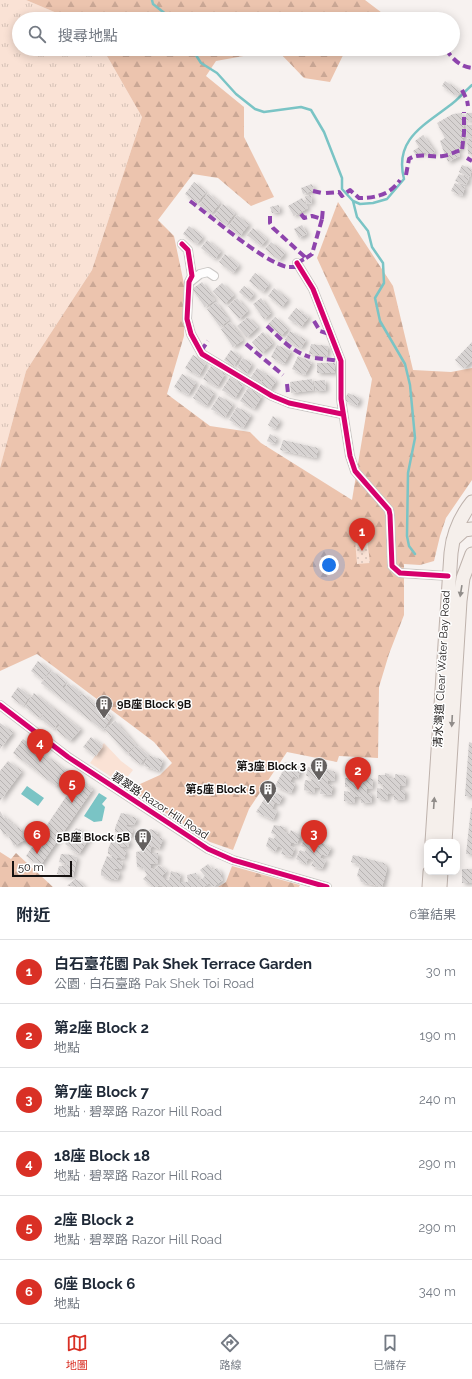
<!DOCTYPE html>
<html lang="zh-TW">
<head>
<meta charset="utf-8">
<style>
  body { margin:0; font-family:Raleway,"Noto Sans TC",sans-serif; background:#f2f2f3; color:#1f2937 }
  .controls { position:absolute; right:12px; bottom:12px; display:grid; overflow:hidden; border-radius:8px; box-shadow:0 2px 10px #0003 }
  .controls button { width:36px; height:36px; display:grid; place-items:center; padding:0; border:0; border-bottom:1px solid #e0e1e3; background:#fff; color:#1f2937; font:20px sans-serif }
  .scale { position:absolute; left:12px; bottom:10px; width:60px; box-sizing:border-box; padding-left:4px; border:2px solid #151211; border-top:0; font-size:11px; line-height:14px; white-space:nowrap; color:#151211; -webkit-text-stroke:3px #fff; paint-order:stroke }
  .you { position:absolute; left:329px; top:565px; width:14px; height:14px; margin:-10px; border:3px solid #fff; border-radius:50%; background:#1a73e8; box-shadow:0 0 0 6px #1a73e833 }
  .badge { display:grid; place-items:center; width:26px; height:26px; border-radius:50%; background:#d93025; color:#fff; font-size:13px; font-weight:700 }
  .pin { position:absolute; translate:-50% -33px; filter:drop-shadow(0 1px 2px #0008) }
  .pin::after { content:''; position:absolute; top:21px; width:14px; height:12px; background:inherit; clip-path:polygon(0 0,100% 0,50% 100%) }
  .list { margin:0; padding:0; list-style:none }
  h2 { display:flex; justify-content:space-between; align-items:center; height:52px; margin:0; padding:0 16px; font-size:17px }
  h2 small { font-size:13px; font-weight:400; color:#747a83 }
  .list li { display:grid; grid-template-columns:26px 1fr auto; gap:12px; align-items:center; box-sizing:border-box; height:64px; padding:0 16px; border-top:1px solid #e0e1e3 }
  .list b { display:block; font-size:15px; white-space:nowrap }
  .list p { margin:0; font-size:13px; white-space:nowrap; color:#747a83 }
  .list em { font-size:13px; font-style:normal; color:#747a83 }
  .icon { flex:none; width:22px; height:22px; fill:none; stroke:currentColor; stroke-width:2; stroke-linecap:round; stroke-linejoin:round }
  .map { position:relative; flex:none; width:472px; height:887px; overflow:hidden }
  .search { position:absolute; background:#fff; box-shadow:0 2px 10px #0003; left:12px; right:12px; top:12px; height:44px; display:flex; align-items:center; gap:10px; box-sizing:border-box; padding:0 14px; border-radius:22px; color:#747a83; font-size:15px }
  .sheet { height:436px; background:#fff }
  nav { display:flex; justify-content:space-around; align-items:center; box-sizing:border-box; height:56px; border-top:1px solid #e0e1e3; background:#fff; font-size:11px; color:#747a83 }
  nav a { display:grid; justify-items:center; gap:2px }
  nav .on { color:#d93025 }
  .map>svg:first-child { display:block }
  .grass { fill:url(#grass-tufts) }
  .forest { fill:url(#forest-firs) }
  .park { fill:#fae2d5 }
  .garden { fill:url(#garden-dots) }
  .water { fill:#7ac4c5 }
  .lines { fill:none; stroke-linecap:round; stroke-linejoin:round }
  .stream { stroke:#7ac4c5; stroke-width:2.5 }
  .building { fill:url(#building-back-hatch); filter:url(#shadow) }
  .street-casing { stroke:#cac7c5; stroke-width:10 }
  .primary-casing { stroke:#beb2ac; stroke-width:15 }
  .street { stroke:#fefdfd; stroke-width:8 }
  .primary { stroke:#f5efeb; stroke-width:13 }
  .quiet { stroke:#8e44ad; stroke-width:4; stroke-dasharray:8 4; stroke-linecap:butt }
  .cycleway-casing { stroke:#fff; stroke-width:8 }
  .cycleway { stroke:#d6006c; stroke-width:5 }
  .oneway { fill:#908c89 }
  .labels { text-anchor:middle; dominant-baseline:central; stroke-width:3; stroke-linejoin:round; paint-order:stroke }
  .street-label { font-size:11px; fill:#151211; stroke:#fff }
  .poi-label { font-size:11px; font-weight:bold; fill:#151211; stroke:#fff; text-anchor:end }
</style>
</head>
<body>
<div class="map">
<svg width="472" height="887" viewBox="0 0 472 887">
  <defs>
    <pattern id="grass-tufts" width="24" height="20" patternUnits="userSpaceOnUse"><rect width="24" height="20" fill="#fae2d5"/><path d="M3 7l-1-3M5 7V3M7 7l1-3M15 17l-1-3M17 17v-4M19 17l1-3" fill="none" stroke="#d5c1b6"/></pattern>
    <pattern id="forest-firs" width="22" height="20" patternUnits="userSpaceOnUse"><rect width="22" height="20" fill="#ecc4ae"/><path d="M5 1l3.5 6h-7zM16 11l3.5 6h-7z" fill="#caa795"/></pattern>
    <pattern id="garden-dots" width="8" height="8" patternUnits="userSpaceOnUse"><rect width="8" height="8" fill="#fae2d5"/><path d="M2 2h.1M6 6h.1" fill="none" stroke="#d5c1b6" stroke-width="1.8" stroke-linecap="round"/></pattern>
    <pattern id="building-back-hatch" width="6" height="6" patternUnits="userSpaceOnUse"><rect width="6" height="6" fill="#d7d3d2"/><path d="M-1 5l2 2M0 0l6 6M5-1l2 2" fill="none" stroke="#b8b4b3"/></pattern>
    <filter id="shadow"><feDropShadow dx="3" dy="2" stdDeviation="2" flood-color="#0004"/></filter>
  </defs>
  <rect width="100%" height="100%" fill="#f7f2f0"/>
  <!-- grass -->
  <path class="grass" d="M0,0H26L71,19H19V49H103L142,117L92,270L26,371L0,468Z"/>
  <!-- forest -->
  <path class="forest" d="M26,0H365L390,19H71Z
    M103,49H346L330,82L304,78L277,50L216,61L206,76L244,107V137L274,197L251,206L218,178L193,174L158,220L174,236L184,284V336L167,394L210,426L250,432L261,443L352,500L372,379L317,258L338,202L393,286L413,370L451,372L472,368V480L446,518L440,536L434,561L420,565L404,564V615L389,654L379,687L378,758L339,756L337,762L287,752L249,809L233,850L210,842L129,789L160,775L172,763L154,742L37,654L0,671V468L26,371L92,270L142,117Z
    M0,852L11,859L16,853L53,887H0Z
    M232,866L300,885L299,887H218L226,882Z"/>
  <!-- park -->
  <path class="park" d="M104,743L121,761L133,770L122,784L90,763Z"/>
  <!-- garden -->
  <path class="garden" d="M367,538L370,563L357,564L355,540Z"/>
  <!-- water -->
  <path class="water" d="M27,786L44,798L38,806L21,794Z
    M99,793L107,798L102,804L105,807L102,821L94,822L84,816Z"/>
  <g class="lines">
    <!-- stream -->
    <path class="stream" d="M152,0L153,4L172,19
      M192,49L201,63L217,73L236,94L255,109L264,112L301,107L311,110L324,132L342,178V189L353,201L360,204L373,203L387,199L404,179C394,140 423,126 449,106C458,100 464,92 472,85
      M353,201L357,217L368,231L372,247L383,263L384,283L375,298L380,321L405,364L410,385L415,438L408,473L407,536L409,546L415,554"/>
  </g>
  <!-- building -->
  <path class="building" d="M445,81L460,91L457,96L442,86Z
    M462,113L464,133L461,149L445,155L440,141L445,138L437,123L453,114Z
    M466,113H472V121L466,120Z
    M466,125H472V137H467Z
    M423,135L435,152L429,155L425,152L416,155L413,151L419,147L415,141Z
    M472,138V154H468L467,139Z
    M458,151L460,156L448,162L446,156Z
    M462,165L472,169L470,177L459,172Z
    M459,174L469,178L466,185L455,181Z
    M194,182L206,192L197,203L185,194Z
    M455,183L465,187L462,196L451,191Z
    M312,184L314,190L303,194L301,188Z
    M208,193L220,203L211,214L199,205Z
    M311,195L312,203L307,204L305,196Z
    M302,198L308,208L294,216L288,206Z
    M223,204L235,213L226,225L214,216Z
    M279,205L280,212L272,213L270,207Z
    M237,215L249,224L240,236L228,227Z
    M302,225L307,234L299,238L294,229Z
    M189,226L203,237L197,244L183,234Z
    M253,228L267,239L261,246L247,235Z
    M207,240L221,251L215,259L201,248Z
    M271,242L285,253L279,260L265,249Z
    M225,254L239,265L233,273L219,262Z
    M255,273L269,284L263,292L249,281Z
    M202,282L215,300L205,307L192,289Z
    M222,283L234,295L225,304L213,291Z
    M244,286L254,294L249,300L239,292Z
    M274,288L288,299L282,307L268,296Z
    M237,298L248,311L239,319L228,306Z
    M261,298L271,313L264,319L253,304Z
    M216,302L229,320L220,327L207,309Z
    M296,308L302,313L294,323L288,318Z
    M303,313L309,317L301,327L295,322Z
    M248,317L258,327L247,337L237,326Z
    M275,317L288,329L281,336L268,324Z
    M230,322L243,340L233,347L221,329Z
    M290,331L306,340L301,348L285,340Z
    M263,332L273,343L262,353L252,342Z
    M472,342V361L464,368L455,360Z
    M311,344L328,346L327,356L309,354Z
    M277,345L291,351L284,364L271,357Z
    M231,350L240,356L234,366L224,360Z
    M193,355L206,363L199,376L185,368Z
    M298,356L312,362L305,375L292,369Z
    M243,358L252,364L246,374L237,367Z
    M317,363H335V373H317Z
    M211,366L225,374L217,387L203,379Z
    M257,368L266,374L260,383L251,377Z
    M182,374L196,382L188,395L174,387Z
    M267,374L276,381L270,390L261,384Z
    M230,377L243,385L235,398L222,390Z
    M312,379L314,390L291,393L290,382Z
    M325,380L326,390L316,391L314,381Z
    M201,384L214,393L206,406L193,398Z
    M248,388L262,396L254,409L240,401Z
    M348,393L360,398L357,406L344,400Z
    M219,396L233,404L225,417L211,409Z
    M237,407L251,415L243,428L229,420Z
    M273,416L280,421L275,429L268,425Z
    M270,434L277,438L274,444L267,441Z
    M283,440L318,448L316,458L280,450Z
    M38,661L50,670L43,680L31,671Z
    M52,671L66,682L62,687L64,689L68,683L81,693L78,699L83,694L96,704L93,711L98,706L112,716L103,730L41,683Z
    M18,687L30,696L23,706L11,697Z
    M34,693L81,729L70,741L56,730L60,725L58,723L54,729L41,719L44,712L39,718L25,707Z
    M115,721L136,745L126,753L105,729Z
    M0,723L13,732L0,749Z
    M91,737L103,746L96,756L83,747Z
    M23,739L67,771L56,786L13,753Z
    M469,742L472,743V796H465Z
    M136,745L148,755L163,760L159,771L144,766L148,755L140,764L128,755Z
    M8,761L22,771L0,801V771Z
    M285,762L301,769L298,778L293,776L290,782L295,784L291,793L275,786L283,771L281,770Z
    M315,766L319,767L318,772L324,773L325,768L335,772L334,781L328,780L327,784L333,786L331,795L320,794L321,788L315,787L314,793L304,790L305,780L311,781L312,777L306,776L308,767L314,768Z
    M385,773L389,774V778H395V774L406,776L405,786L400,785L399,790H405V799L394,800V794L388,793L387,800L377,798V788L383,789V784H378V775H385Z
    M352,776L356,777V781L362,782V777L373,779L372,789L367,788L366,793H372V802L361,803V797L355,796V803L344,801V791L350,792V787H345V778H352Z
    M78,779L93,789L40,866L26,856Z
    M266,789L283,796L279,804L275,802L272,809L277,811L273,820L256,812L265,798L263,797Z
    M471,808H472V854H466Z
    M0,811L4,818L6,817L10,823L12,822L16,828L19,827L26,839L14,846L7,833L4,835L0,828Z
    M121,813L131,815L130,816L137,818L134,825L127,824L126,826L133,829L131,837L125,835L124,838L130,840L128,847H119L126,851L124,859L118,857L117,858V860L123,862L121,869H113L120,873L117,880L111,878V880L101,875V871L107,856L112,858V855L108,854V849L114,835L118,836L119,833L115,832V828Z
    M274,825L285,827L283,831L289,834L291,830L300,835L297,844L291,842L290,846L295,848L291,857L281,854L283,848L278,846L275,852L266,846L269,837L274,839L276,835L271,833Z
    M76,828L87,833L86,835L90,837L79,854L70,849L71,848L65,844L70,838L77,841L78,840L72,834Z
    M150,829L158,832L156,836L163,839L159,849L152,846L150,850L151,853H158V863L151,864V868L154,870L159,865L167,871L162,876L165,879L169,880L171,871L181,874L179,882H188L187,875L196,873L198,880L202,879L205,876L200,870L208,864L213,870L217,868L222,874L220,876L223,880L213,887L209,883L204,887H166L159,885L157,887H153L143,879L147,875L143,867H137L136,852L142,851L144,844L139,842L144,831L148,833Z
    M305,837L316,840L314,844L320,846L321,842L331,848L327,856L322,854L320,858L326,860L322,869L311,866L314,860L308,858L306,864L296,859L300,850L305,852L306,848L301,846Z
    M61,854L73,855L72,856L77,857L73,877L63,876V875L57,874L59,866H66L67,864L59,862Z
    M353,855L384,863L387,869L382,887L361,882L359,877L357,876L360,865L351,862Z
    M462,869H472V883H462Z
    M75,879L79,881L85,887L67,886Z"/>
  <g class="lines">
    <defs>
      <path id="street" d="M182,244L188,250L192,276L189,282L187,319L191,334L202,354L272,396L289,403L342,414
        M297,263L313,289L341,361V399L350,456L355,471L389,510L390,515L392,566L400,573L448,576
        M190,282L200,274L208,272L214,276
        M0,705L68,757L208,849L233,860L327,887"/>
      <path id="primary" d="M453,540L464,530L472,529
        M432,842L451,553C453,533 460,517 472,502
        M445,842L460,601L463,578L472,554
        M429,887L430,872
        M440,887L441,872"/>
    </defs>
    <!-- street casing -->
    <use href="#street" class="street-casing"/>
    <!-- primary casing -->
    <use href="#primary" class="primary-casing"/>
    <!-- street -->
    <use href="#street" class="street"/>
    <!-- primary -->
    <use href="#primary" class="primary"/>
    <!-- quiet -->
    <path class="quiet" d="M446,49C452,59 461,67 472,68
      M462,90L467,100L468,106
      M467,158L472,161
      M406,175L409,159C419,152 432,158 443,156C450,155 456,151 462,150L464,133V112
      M313,191L322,193
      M326,193L339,192L342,196L350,190L359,198C375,198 390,195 400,180
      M190,201C212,217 262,261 287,267C291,267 296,267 300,267
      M301,214L304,218L312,216L322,219L312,254L306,258
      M270,216V223L273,228L306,258L297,263
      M322,219L323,208
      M314,321L320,331L332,335
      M267,326C280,338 292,352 310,357
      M246,344L283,375
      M201,351L208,341
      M315,358L341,361
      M287,384L288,393"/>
    <defs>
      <path id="cycleway" d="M182,244L188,250L192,276L189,282L187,319L191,334L202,354L272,396L289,403L342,414
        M297,263L313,289L341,361V399L350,456L355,471L389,510L390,515L392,566L400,573L448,576
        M0,705L68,757L208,849L233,860L327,887"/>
    </defs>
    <!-- cycleway casing -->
    <use href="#cycleway" class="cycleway-casing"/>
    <!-- cycleway -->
    <use href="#cycleway" class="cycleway"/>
  </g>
  <!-- one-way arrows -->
  <defs><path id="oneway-solid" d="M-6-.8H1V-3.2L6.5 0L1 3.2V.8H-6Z"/></defs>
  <g class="oneway">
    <use href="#oneway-solid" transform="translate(461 591) rotate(99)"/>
    <use href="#oneway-solid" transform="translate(452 721) rotate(93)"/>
    <use href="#oneway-solid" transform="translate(434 803) rotate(-86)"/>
  </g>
  <!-- icons -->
  <defs>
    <symbol id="building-pin" viewBox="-11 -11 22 30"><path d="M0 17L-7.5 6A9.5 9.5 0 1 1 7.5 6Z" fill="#64605f" stroke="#fff"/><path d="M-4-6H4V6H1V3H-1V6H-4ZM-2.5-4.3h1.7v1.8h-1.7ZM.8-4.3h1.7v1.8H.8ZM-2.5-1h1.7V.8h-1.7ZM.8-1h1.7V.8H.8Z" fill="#fff"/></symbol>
  </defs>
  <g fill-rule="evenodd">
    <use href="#building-pin" x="94" y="694" width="20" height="27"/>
    <use href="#building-pin" x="309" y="756" width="20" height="27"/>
    <use href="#building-pin" x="258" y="779" width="20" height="27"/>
    <use href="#building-pin" x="133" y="827" width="20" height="27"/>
  </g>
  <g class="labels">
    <!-- street labels -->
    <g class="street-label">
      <text transform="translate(442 669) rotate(-87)">清水灣道 Clear Water Bay Road</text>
      <text transform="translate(160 806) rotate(33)">碧翠路 Razor Hill Road</text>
    </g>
    <!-- poi labels -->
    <g class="poi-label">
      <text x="117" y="704" text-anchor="start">9B座 Block 9B</text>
      <text x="306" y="766">第3座 Block 3</text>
      <text x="255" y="789">第5座 Block 5</text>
      <text x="130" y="837">5B座 Block 5B</text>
    </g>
  </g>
</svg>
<div class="controls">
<button><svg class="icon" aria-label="locate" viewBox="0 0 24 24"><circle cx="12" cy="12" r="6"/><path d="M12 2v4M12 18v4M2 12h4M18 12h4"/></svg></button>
</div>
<div class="scale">50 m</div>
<div class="you"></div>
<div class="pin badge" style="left:362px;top:551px">1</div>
<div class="pin badge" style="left:358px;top:790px">2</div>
<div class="pin badge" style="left:314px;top:853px">3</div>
<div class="pin badge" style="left:40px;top:762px">4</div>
<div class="pin badge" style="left:72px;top:803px">5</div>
<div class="pin badge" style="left:37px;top:854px">6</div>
<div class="search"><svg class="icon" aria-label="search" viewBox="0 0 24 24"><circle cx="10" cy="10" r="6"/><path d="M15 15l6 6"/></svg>搜尋地點</div>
</div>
<section class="sheet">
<h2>附近<small>6筆結果</small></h2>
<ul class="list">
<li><span class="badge">1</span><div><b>白石臺花園 Pak Shek Terrace Garden</b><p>公園 · 白石臺路 Pak Shek Toi Road</p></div><em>30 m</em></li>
<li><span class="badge">2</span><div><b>第2座 Block 2</b><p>地點</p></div><em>190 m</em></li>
<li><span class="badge">3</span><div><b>第7座 Block 7</b><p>地點 · 碧翠路 Razor Hill Road</p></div><em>240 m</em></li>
<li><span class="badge">4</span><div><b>18座 Block 18</b><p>地點 · 碧翠路 Razor Hill Road</p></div><em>290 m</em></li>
<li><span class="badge">5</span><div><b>2座 Block 2</b><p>地點 · 碧翠路 Razor Hill Road</p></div><em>290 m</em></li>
<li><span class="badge">6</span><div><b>6座 Block 6</b><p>地點</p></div><em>340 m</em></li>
</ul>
</section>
<nav>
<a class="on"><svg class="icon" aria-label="map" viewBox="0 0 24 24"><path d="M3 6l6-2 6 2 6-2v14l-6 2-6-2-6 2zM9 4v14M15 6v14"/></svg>地圖</a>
<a><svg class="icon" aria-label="directions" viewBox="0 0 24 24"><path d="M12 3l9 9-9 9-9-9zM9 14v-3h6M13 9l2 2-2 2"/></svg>路線</a>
<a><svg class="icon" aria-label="saved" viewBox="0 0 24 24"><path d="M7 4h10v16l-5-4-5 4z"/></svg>已儲存</a>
</nav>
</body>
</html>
